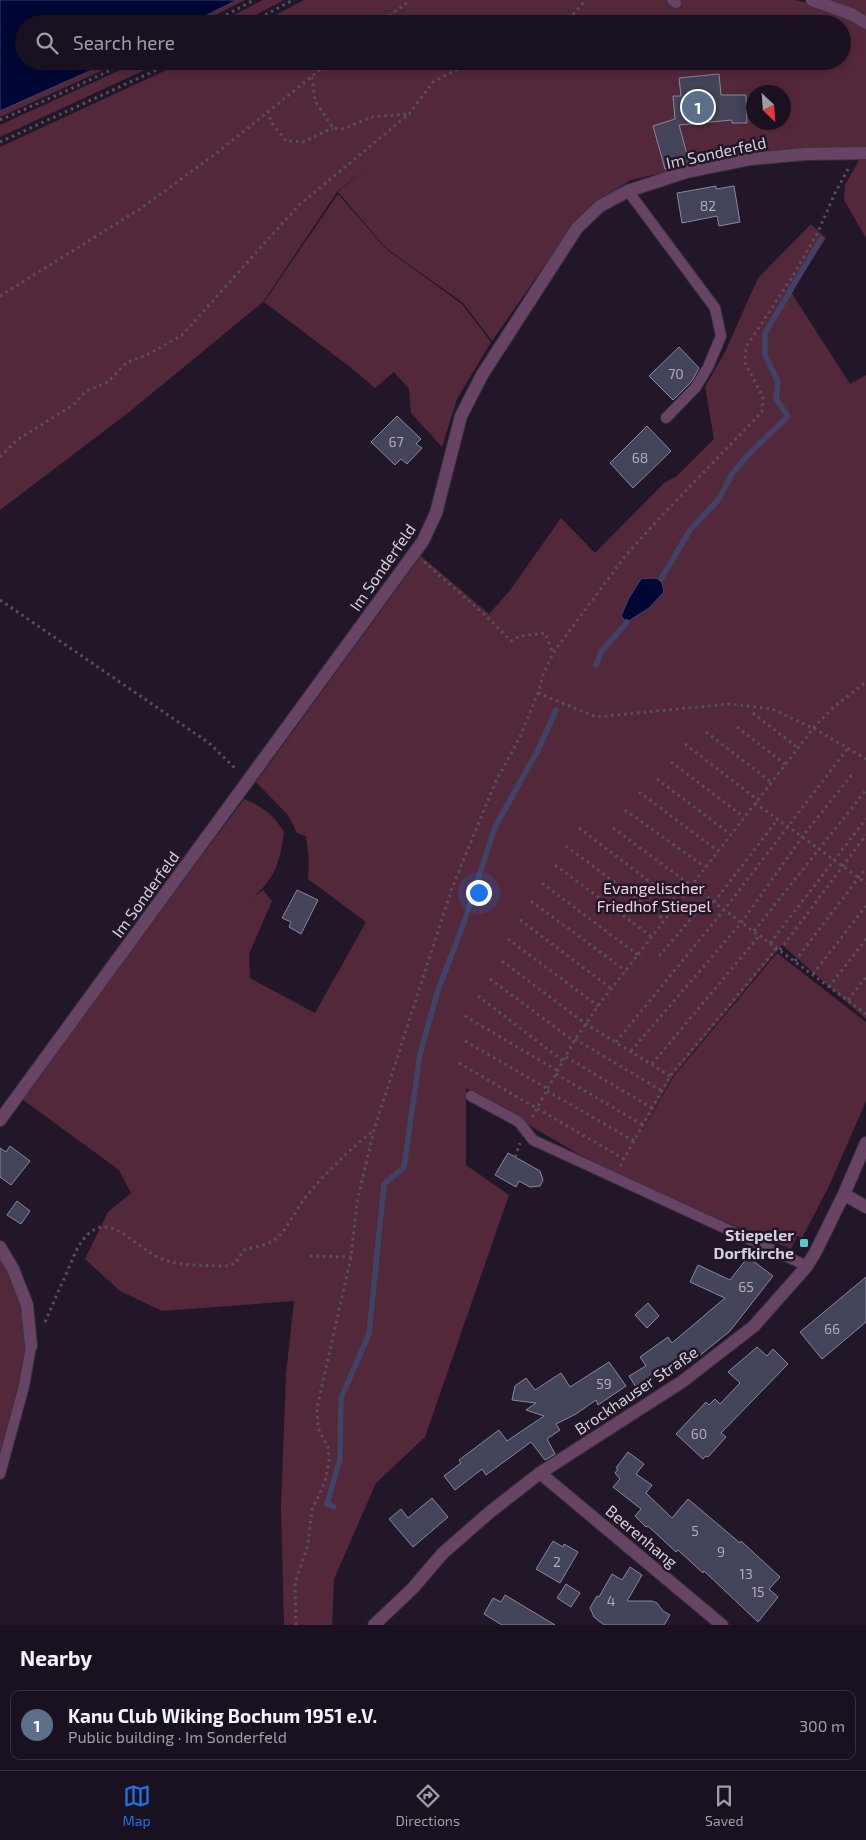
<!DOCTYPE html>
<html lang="en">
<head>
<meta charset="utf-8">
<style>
  body { margin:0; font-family:"Exo 2",sans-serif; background:#221a28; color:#f1f3f6 }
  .compass { position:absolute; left:746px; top:85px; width:45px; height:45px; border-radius:50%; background:#19111f; box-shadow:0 2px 12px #0003; rotate:155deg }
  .you { position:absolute; left:478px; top:892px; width:18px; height:18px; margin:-12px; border:4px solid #fff; border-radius:50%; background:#1a73e8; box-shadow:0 0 0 8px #1a73e833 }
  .badge { display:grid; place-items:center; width:32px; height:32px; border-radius:50%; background:#1a73e8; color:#fff; font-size:16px; font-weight:700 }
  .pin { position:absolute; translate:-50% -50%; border:2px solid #fff; box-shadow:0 1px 5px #0006 }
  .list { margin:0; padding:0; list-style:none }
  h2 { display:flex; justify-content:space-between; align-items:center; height:65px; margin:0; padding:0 20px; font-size:21px }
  h2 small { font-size:16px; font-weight:400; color:#9f9da4 }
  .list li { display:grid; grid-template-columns:32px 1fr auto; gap:15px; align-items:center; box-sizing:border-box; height:70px; margin:0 10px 10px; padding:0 10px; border:1px solid #37313d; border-radius:10px }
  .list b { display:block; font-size:19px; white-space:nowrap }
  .list p { margin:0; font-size:16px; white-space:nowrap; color:#9f9da4 }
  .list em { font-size:16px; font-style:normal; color:#9f9da4 }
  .icon { flex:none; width:28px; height:28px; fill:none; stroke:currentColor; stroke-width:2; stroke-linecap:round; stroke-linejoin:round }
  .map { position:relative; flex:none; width:866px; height:1625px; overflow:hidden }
  .search { position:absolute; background:#19111f; box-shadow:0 2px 12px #0003; left:15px; right:15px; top:15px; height:55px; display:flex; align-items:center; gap:12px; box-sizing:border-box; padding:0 18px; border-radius:28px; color:#9f9da4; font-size:19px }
  .sheet { height:145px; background:#19111f }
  nav { display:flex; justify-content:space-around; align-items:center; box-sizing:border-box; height:70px; border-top:1px solid #37313d; background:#19111f; font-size:14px; color:#9f9da4 }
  nav a { display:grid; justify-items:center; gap:2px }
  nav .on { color:#1a73e8 }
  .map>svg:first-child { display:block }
  .green { fill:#54283b; fill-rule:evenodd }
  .water { fill:#000734; stroke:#404366 }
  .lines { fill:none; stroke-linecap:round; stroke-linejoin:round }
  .stream { stroke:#404366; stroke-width:5.5 }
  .building { fill:#434359; stroke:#8787a0 }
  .service-casing { stroke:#3a3142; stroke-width:12 }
  .minor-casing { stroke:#3a3142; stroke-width:14 }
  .path { stroke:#584f5f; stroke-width:3; stroke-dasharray:2.5 4; stroke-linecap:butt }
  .service { stroke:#674463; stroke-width:10 }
  .minor { stroke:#674463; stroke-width:12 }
  .poi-dot { fill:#52cdcc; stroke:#211729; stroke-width:2 }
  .labels { text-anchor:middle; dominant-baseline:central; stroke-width:5; stroke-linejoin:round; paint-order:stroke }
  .number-label { font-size:14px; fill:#b0abba }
  .street-label { font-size:16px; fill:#d5cedb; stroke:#211729 }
  .park-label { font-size:16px; fill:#f6cfdd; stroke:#211729 }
  .poi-label { font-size:16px; font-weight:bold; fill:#d5cedb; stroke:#211729; text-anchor:end }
</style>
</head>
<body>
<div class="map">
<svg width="866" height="1625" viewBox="0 0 866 1625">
  <rect width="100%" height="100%" fill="#211729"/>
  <!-- green -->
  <path class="green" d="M237,0H245L198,24H189Z
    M263,0H284L239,24H216Z
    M304,0H666L671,3L675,0H796L825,8L866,28V147L809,148L687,167L631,180L596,202L574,223L492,341L463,303L386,248L338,192L369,166L337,192L263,302L128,413L0,510V147L186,61H842V24H258ZM754,92H784V122H754Z
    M828,0H866V19Z
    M112,61H123L0,117V111Z
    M140,61H164L0,137V125Z
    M859,160H866V238L844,200L845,185Z
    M338,194L386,249L462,304L491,342L457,399L442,447L411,413L409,389L394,372L375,388L350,367L264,302Z
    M811,224L826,238L791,292L850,384L866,375V1019L782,945L673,1076L629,1153L674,1076L777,953L866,1022V1101L829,1186L802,1238L797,1236L791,1249L616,1176L466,1088V1165L509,1195L425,1437L376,1483L334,1579L332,1625H284L281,1507L286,1374L294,1301L162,1311L120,1291L85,1259L108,1212L131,1193L119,1170L22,1099L244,799C262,806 274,815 284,832C280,862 275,879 251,899L263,890L272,901L249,954L250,978L315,1013L366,922L308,879L309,861L306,836L297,833L288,815L256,782L421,556L489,614L511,589L561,518L595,553L664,483L677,476L714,439L705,387L726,350L758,278Z
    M0,1257L8,1271L22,1309L26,1346L19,1386L0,1457Z"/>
  <!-- water -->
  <path class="water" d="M0,0H237L189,24H24V61H112L0,111Z
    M651,578L661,579L664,592L649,608L627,622L621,616L629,598L641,579Z"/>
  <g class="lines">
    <!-- stream -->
    <path class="stream" d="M661,579L690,530L718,500L732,474L748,455L788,416L776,399L778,382L765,355V333L821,239
      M596,665L601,652L627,622
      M334,1507L327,1504L340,1459L341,1398L369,1334L384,1184L404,1167L420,1054L438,990L462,928L495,827L538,750L556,710"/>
  </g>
  <!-- building -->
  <path class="building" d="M719,74L721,95H746L747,123H732V120L679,125L689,162L665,169L653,126L675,119L673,96H681L679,78Z
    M716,186V189L734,186L740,222L719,226L717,216L682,223L677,193Z
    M679,347L699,368L692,381L673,400L649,376Z
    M397,416L421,439L416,444L422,448L407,464L401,459L395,465L371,442Z
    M647,426L671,451L633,488L610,463Z
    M297,890L318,900L301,934L289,927L291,922L282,918Z
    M10,1146L30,1161L11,1185L0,1177V1148L6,1152Z
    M508,1153L540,1171L543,1180L540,1186L530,1187L519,1181L516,1187L495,1175Z
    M17,1201L30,1211L21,1224L7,1215Z
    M748,1257L773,1276L730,1331L698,1357L694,1352L657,1380L655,1378L637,1389L629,1376L646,1366L640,1357L668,1337L672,1343L725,1298L690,1282L698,1265L730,1280Z
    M866,1277V1322L822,1359L800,1332Z
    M648,1303L659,1316L647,1328L635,1315Z
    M757,1347L767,1356L773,1349L788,1364L721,1433L726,1437L708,1457L706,1456L703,1459L676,1434L706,1402L709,1405L715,1399L720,1404L740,1383L728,1372Z
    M609,1362L626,1386L598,1405L596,1400L576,1414L556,1424L560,1430L547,1439L555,1454L545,1460L531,1442L486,1475L482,1469L455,1490L444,1476L461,1463L459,1460L499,1430L507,1441L544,1416L526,1410L536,1403L512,1400L515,1386L526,1378L535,1390L561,1373L570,1387Z
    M628,1452L644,1464L636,1474L652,1485L646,1493L672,1518L688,1499L740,1543L741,1541L780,1577L769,1589L778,1597L758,1622L704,1571L703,1573L678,1550L676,1552L648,1526L646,1527L635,1516L641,1509L613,1487L620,1479L615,1473L618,1469L616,1468Z
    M432,1498L448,1517L413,1547L389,1519L401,1509L408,1518Z
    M553,1541L563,1547L564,1544L578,1552L560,1583L536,1569Z
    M630,1567L642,1575L627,1601H652L657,1603L663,1611L670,1615L664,1625H604L594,1617L590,1608L597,1596L599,1597L612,1574L622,1580Z
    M566,1584L580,1593L571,1607L557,1598Z
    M505,1595L555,1625H502L484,1614L493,1598L501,1602Z"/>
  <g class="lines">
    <defs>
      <path id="service" d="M672,0L676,3
        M628,191L715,308L721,336L708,367L696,387L666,418
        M471,1096L519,1122L533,1140L807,1266
        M0,1474L24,1386L31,1346"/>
      <path id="minor" d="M812,0L853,15L866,23
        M0,1120L423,541L436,513L461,416L482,375L577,228L600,206L628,191L686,172L750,159L805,154L866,153
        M844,1194L866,1207
        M0,1247L13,1269L27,1305L31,1346
        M540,1473L722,1625
        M374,1625L413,1588L443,1553L490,1512L540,1473L683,1381L754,1326L807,1266L816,1251L844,1194L866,1143"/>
    </defs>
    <!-- service casing -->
    <use href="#service" class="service-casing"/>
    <!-- minor casing -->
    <use href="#minor" class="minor-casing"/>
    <!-- path -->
    <path class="path" d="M209,24L254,0
      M248,24L293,0
      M379,24L410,0
      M564,24L586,0
      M312,77L315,101L333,128L344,129L371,117L408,114
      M268,111L271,122L286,141L303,142L333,128
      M0,120L64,92L130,61
      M0,142L176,61
      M0,296L140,209L218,152L331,61
      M0,457L17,440L73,405L86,391L108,382L126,363L151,353L182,335L299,205L409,114L433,82L473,61
      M424,562L484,614L511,641L520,636L545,633L553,653
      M0,600L209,743L237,770
      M538,693L596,717L729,704L772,709L813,728L866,759
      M753,713L798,748
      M737,727L785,764
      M706,732L771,782
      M685,744L758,800
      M671,762L744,817
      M657,779L730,834
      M639,792L718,851
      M755,803L866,883
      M625,810L705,867
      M579,828L678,903
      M613,828L866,1014
      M566,846L665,920
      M555,865L652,937
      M542,883L638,955
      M531,901L626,971
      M714,902L778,819
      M520,920L612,989
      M754,931L866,790
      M508,939L598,1006
      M770,943L866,819
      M780,950L866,835
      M659,956L708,899
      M502,961L586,1024L670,1076
      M795,961L866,868
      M813,974L866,906
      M490,979L574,1041
      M829,987L866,939
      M478,996L563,1061
      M848,1000L866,977
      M465,1016L558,1071
      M575,1039L662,1091
      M465,1041L548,1089
      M616,1042L724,910L848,748
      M631,1051L742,922L802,837L853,773
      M566,1057L652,1108
      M459,1063L624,1159
      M652,1064L760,935
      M556,1074L643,1125
      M547,1091L634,1141
      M532,1117L574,1041L598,1006L816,725L835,706L866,682
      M515,1157L520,1143
      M620,1166L670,1076L777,948
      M310,1256L351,1257
      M45,1322L77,1249C105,1200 130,1246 162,1259C183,1267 207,1265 230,1266L236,1262L244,1250C253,1247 264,1246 273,1241C287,1231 295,1211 305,1198C325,1173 348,1151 373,1131
      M296,1625L295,1583L308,1545L312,1510L325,1482L329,1460L328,1447L318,1428L317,1408L351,1257L357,1202L374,1130L452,888L496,781L520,737L538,693L543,675L553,653L626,555L668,509L762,412L763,397L745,363L746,347L791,279L817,234L835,193L848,169"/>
    <!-- service -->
    <use href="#service" class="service"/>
    <!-- minor -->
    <use href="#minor" class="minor"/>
  </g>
  <!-- markers -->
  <rect class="poi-dot" x="799" y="1238" width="10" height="10" rx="2.5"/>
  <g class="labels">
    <!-- number labels -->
    <g class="number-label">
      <text x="708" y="205">82</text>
      <text x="676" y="373">70</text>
      <text x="396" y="441">67</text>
      <text x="640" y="457">68</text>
      <text x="746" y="1286">65</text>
      <text x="832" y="1328">66</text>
      <text x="604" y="1383">59</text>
      <text x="699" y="1433">60</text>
      <text x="695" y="1530">5</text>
      <text x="721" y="1551">9</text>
      <text x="557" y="1561">2</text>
      <text x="746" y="1573">13</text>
      <text x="758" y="1591">15</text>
      <text x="611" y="1600">4</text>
    </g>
    <!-- street labels -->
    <g class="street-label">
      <text transform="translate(716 152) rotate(-12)">Im Sonderfeld</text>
      <text transform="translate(382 567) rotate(-55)">Im Sonderfeld</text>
      <text transform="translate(145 894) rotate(-54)">Im Sonderfeld</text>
      <text transform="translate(636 1390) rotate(-34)">Brockhauser Straße</text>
      <text transform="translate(642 1536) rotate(40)">Beerenhang</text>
    </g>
    <!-- park labels -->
    <g class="park-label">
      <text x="654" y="887">Evangelischer<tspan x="654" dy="18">Friedhof Stiepel</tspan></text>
    </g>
    <!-- poi labels -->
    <g class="poi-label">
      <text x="794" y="1234">Stiepeler<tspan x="794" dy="18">Dorfkirche</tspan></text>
    </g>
  </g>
</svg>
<svg class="compass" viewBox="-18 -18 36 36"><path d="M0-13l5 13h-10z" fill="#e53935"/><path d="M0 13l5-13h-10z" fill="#9f9da4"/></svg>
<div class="you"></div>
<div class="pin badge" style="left:698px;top:107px;background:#5c6f8a">1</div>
<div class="search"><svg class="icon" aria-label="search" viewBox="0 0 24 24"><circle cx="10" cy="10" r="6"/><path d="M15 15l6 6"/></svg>Search here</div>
</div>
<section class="sheet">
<h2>Nearby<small></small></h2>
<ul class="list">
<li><span class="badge" style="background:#5c6f8a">1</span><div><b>Kanu Club Wiking Bochum 1951 e.V.</b><p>Public building · Im Sonderfeld</p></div><em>300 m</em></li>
</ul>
</section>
<nav>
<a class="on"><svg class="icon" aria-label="map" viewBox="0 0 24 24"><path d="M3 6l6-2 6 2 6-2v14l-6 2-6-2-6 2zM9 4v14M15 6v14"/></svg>Map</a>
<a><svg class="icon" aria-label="directions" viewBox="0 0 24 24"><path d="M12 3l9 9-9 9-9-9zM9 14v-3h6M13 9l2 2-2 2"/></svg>Directions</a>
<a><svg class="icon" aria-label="saved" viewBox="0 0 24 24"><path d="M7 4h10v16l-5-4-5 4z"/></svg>Saved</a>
</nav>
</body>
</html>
